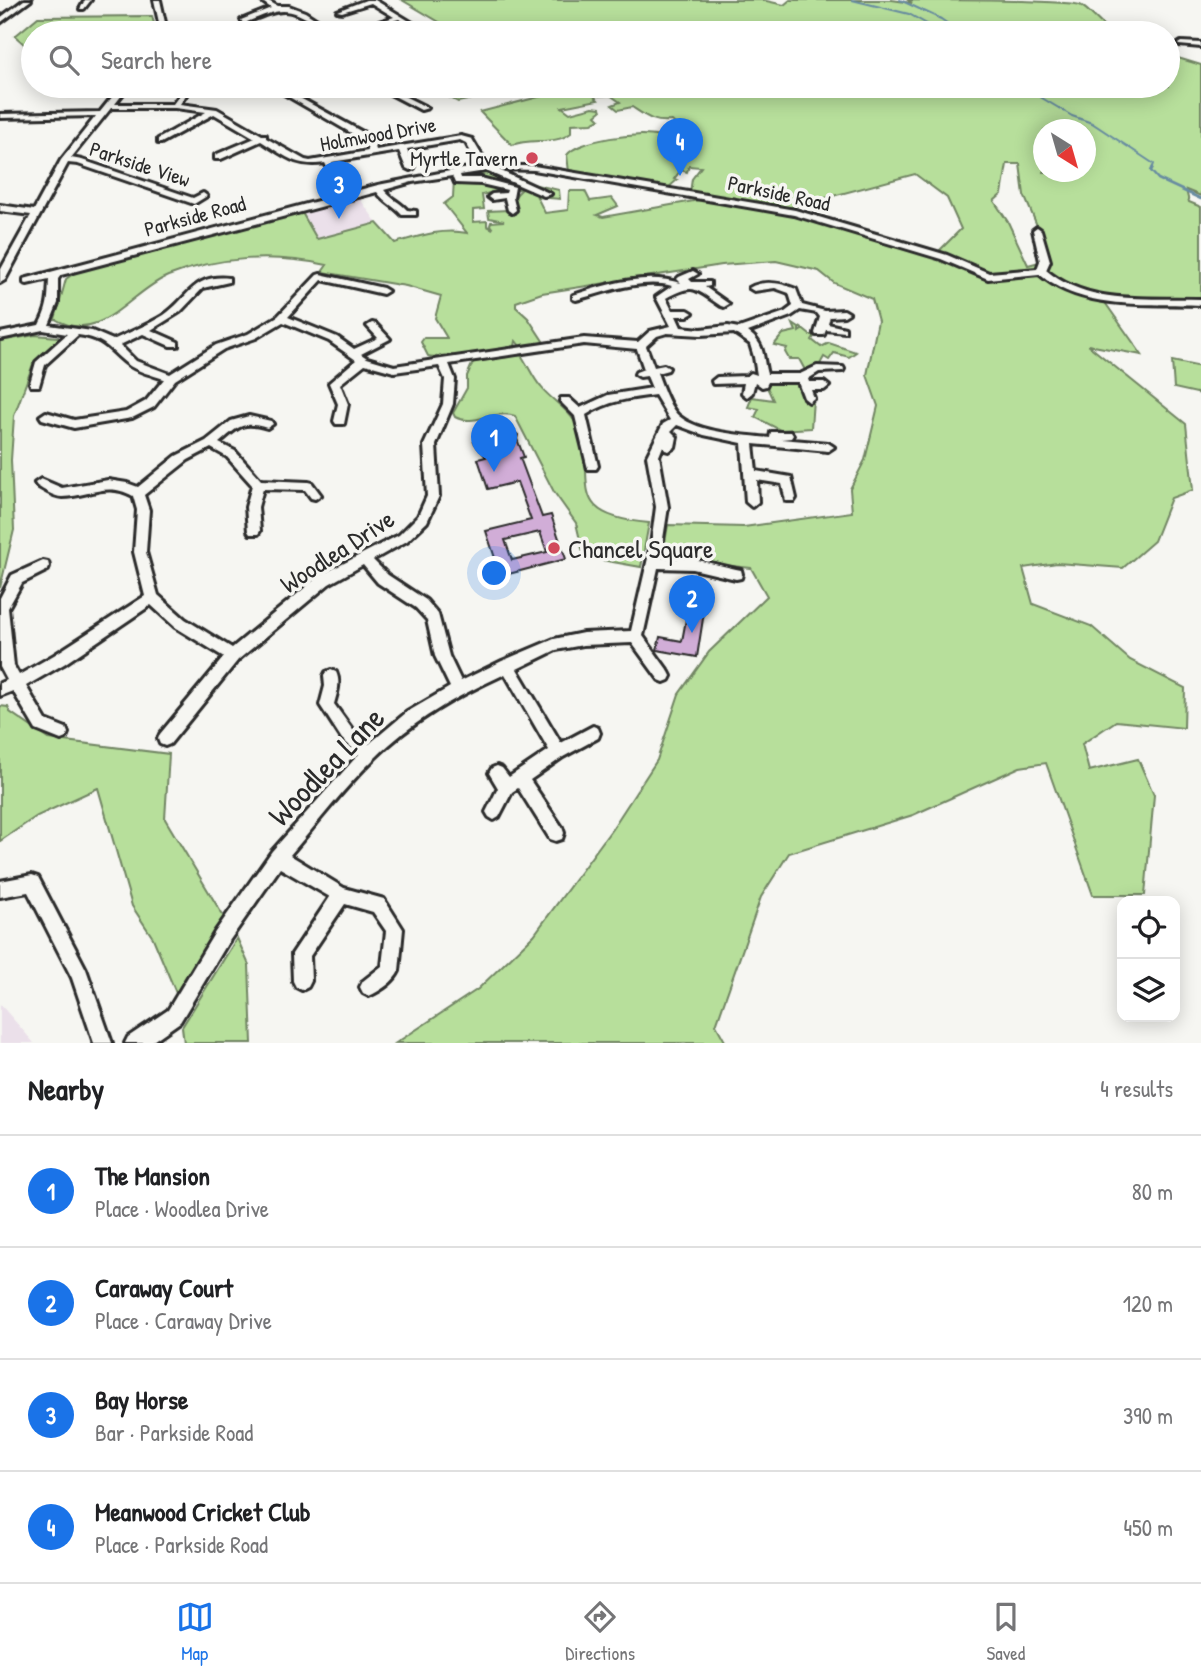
<!DOCTYPE html>
<html lang="en">
<head>
<meta charset="utf-8">
<style>
  body { margin:0; font-family:"Patrick Hand",sans-serif; background:#f6f6f6; color:#202124 }
  .controls { position:absolute; right:21px; bottom:21px; display:grid; overflow:hidden; border-radius:14px; box-shadow:0 4px 18px #0003 }
  .controls button { width:63px; height:63px; display:grid; place-items:center; padding:0; border:0; border-bottom:2px solid #e0e0e0; background:#fff; color:#202124; font:35px sans-serif }
  .compass { position:absolute; left:1033px; top:119px; width:63px; height:63px; border-radius:50%; background:#fff; box-shadow:0 4px 18px #0003; rotate:143deg }
  .you { position:absolute; left:495px; top:574px; width:24px; height:24px; margin:-18px; border:5px solid #fff; border-radius:50%; background:#1a73e8; box-shadow:0 0 0 10px #1a73e833 }
  .badge { display:grid; place-items:center; width:46px; height:46px; border-radius:50%; background:#1a73e8; color:#fff; font-size:23px; font-weight:700 }
  .pin { position:absolute; translate:-50% -58px; filter:drop-shadow(0 2px 4px #0008) }
  .pin::after { content:''; position:absolute; top:37px; width:24px; height:21px; background:inherit; clip-path:polygon(0 0,100% 0,50% 100%) }
  .list { margin:0; padding:0; list-style:none }
  h2 { display:flex; justify-content:space-between; align-items:center; height:91px; margin:0; padding:0 28px; font-size:30px }
  h2 small { font-size:23px; font-weight:400; color:#757577 }
  .list li { display:grid; grid-template-columns:46px 1fr auto; gap:21px; align-items:center; box-sizing:border-box; height:112px; padding:0 28px; border-top:2px solid #e0e0e0 }
  .list b { display:block; font-size:26px; white-space:nowrap }
  .list p { margin:0; font-size:23px; white-space:nowrap; color:#757577 }
  .list em { font-size:23px; font-style:normal; color:#757577 }
  .icon { flex:none; width:38px; height:38px; fill:none; stroke:currentColor; stroke-width:2; stroke-linecap:round; stroke-linejoin:round }
  .map { position:relative; flex:none; width:1201px; height:1043px; overflow:hidden }
  .search { position:absolute; background:#fff; box-shadow:0 4px 18px #0003; left:21px; right:21px; top:21px; height:77px; display:flex; align-items:center; gap:18px; box-sizing:border-box; padding:0 24px; border-radius:38px; color:#757577; font-size:26px }
  .sheet { height:539px; background:#fff }
  nav { display:flex; justify-content:space-around; align-items:center; box-sizing:border-box; height:98px; border-top:2px solid #e0e0e0; background:#fff; font-size:19px; color:#757577 }
  nav a { display:grid; justify-items:center; gap:4px }
  nav .on { color:#1a73e8 }
  .map>svg:first-child { display:block }
  .built { fill:#ebe0ea }
  .green { fill:#b7df9b; stroke:#718563; stroke-width:2; fill-rule:evenodd }
  .lines { fill:none; stroke-linecap:round; stroke-linejoin:round }
  .stream-far1 { stroke:#678ca1; stroke-width:2 }
  .stream { stroke:#678ca1; stroke-width:2.5 }
  .building { fill:#d1add7; stroke:#2b2b2b; stroke-width:2; fill-rule:evenodd }
  .street-casing { stroke:#2b2b2b; stroke-width:6 }
  .street { fill:#f6f6f2; fill-rule:evenodd }
  .poi-dot { fill:#d1495b; stroke:#f6f6f2; stroke-width:2.5 }
  .labels { text-anchor:middle; dominant-baseline:central; stroke-width:7; stroke-linejoin:round; paint-order:stroke }
  .far-street-label { font-size:21px; fill:#2b2b2b; stroke:#f6f6f2 }
  .far-poi-label { font-size:21px; fill:#2b2b2b; stroke:#f6f6f2; text-anchor:end }
  .poi-label { font-size:26px; fill:#2b2b2b; stroke:#f6f6f2; text-anchor:start }
  .street-label { font-size:26px; fill:#2b2b2b; stroke:#f6f6f2 }
  .near-street-label { font-size:32px; fill:#2b2b2b; stroke:#f6f6f2 }
</style>
</head>
<body>
<div class="map">
<svg width="1201" height="1043" viewBox="0 0 1201 1043">
  <rect width="100%" height="100%" fill="#f6f6f2"/>
  <filter id="ink" filterUnits="userSpaceOnUse"><feTurbulence type="fractalNoise" baseFrequency=".0143" numOctaves="2"/><feDisplacementMap in="SourceGraphic" scale="14" xChannelSelector="R" yChannelSelector="G"/><feConvolveMatrix kernelMatrix="1 2 1 2 8 2 1 2 1" color-interpolation-filters="sRGB"/></filter>
  <g filter="url(#ink)">
    <!-- built -->
    <path class="built" d="M358,196L377,223L317,239L301,211Z
      M0,1004L34,1043H0Z"/>
    <!-- green -->
    <path class="green" d="M402,0H762L784,5L790,0H892L912,3L908,0C939,0 1059,0 1080,5C1090,10 1101,26 1113,33H458Z
      M152,16L155,27L152,33H33V52L15,36L38,17Z
      M1168,55L1201,65V196L1186,190L1189,202L1201,207V298L1106,296V304L1142,355L1088,345L1186,424L1193,490L1171,498L1154,541L1123,568L1057,563L1023,568L1033,604L1091,626L1130,660L1185,688L1184,728L1116,721L1082,744L1089,771L1138,759L1154,795L1145,895H1093L1046,763L1020,767L913,815L789,853L761,897L716,1025L726,1043H396L478,989L534,935L612,829L657,760L679,694L709,652L767,596L751,568L662,559L668,525L744,527L852,512L850,489L865,460L878,406L867,375L878,321L872,299L834,283L819,271L776,261L722,265L542,293L516,302V307L528,318L545,344L520,346L516,341L515,346C492,351 471,358 450,355C442,354 437,359 428,356L421,342L424,338H447L435,318L441,296L406,286L322,272L327,265C275,254 218,256 168,276C131,291 100,346 55,319L66,279L77,271L301,211L317,239L377,223L395,243C419,236 442,228 467,233L444,204L453,197L454,179C482,164 500,176 526,187L532,184L559,190L560,199L537,197L545,213L568,210L569,191H585L590,201L612,198L618,206L597,215L603,217L705,199L822,222L933,257L961,229L947,198L915,174L788,208L690,193L692,179L701,167L689,166L687,172L681,170L674,179L677,180L667,189L569,172L567,155C577,140 641,131 658,137L676,125L672,121C654,123 647,117 632,107L618,110L612,105L620,102L610,95L599,96L594,86H1168ZM1044,130H1086V172H1044ZM1007,164H1020L1024,195L1038,228L1041,229L1047,260L1028,265L1008,222L994,201L1002,194ZM511,187L521,190C510,200 515,201 515,214H509L508,210L488,211L489,218L504,221L491,222L490,225L493,229L487,226V221L473,222V210L484,209L482,195Z
      M428,86H514L510,91L458,102Z
      M554,93H591L598,100L562,107L570,113L593,107L600,108L601,111L596,115L600,119L592,123L571,124V133C554,146 532,137 512,145L480,112Z
      M793,324L799,328V332L802,330L800,327L810,335H815L812,340L821,347L829,343L856,352L849,357L834,353L829,360L824,357L819,366L805,370L799,359H789L785,352L787,348L774,345L783,334L796,331Z
      M35,335L58,337L60,341L33,364L14,416L11,460L14,530L0,588V341Z
      M521,355C528,365 533,378 541,387C551,400 567,408 575,422C603,477 556,515 649,523L641,567L584,557L576,523L554,492L515,416C495,409 474,427 455,417L453,413L467,388V376L473,362Z
      M1172,361L1201,367V394L1174,388Z
      M794,379L813,399L811,428L780,430L755,417L759,409L748,407L752,397L773,400L765,383L769,380Z
      M0,706L8,707L10,712L49,739L169,754L165,819L225,919L202,951L176,993L153,938L132,906L98,788L37,816L0,841Z
      M237,938L249,965L252,1043H184L182,1027Z"/>
    <g class="lines">
      <!-- stream-far1 -->
      <path class="stream-far1" d="M852,0L909,14L943,33
        M900,0L941,19L961,33
        M1022,86L1072,116L1092,123L1154,164L1152,169"/>
      <!-- stream -->
      <path class="stream" d="M1153,167L1151,171L1158,179L1201,199"/>
    </g>
    <!-- building -->
    <path class="building" d="M499,431L500,436L514,432L518,435L517,439L524,457L520,458L542,517L551,515L566,559L501,576L486,531L531,520L517,482L488,489L478,459L486,457L474,442L492,437L490,433ZM540,532L547,552L512,560L505,540Z
      M688,609L704,612L697,657L657,650L660,637L682,641Z"/>
    <g class="lines">
      <defs>
        <path id="street" d="M24,0H31L0,23V18Z
          M85,0H91L84,9H80Z
          M154,0H160L166,27L164,31H201L204,33H157L160,27Z
          M260,0H267L277,6H289L305,12L337,33C329,33 324,30 317,25C287,5 279,9 247,22L248,25H244L241,20L271,8Z
          M366,0H375L429,33H422L399,19L363,29V27L394,17L371,3L342,12L337,11Z
          M1181,42L1201,43V47L1179,45L1178,44Z
          M121,86H129L115,104H173L186,86H192L180,104L217,109L262,135H266V138L305,160L310,161L368,151L366,144L360,138L270,86H278L366,134L374,143L376,150L461,136L472,139L488,166H534L795,210L947,255L989,273L1037,269L1040,261L1033,230L1037,227L1041,230L1050,261L1046,270C1088,306 1150,297 1201,299V305C1147,303 1082,311 1039,274L988,279L941,259L794,215L534,170L497,169L551,194L544,196L486,171L460,175L461,178H481L515,187L513,198L516,210L512,213L508,210L505,198L492,200L488,197L492,194L506,193L507,190L481,184L455,183L452,176L412,182L384,190C391,199 400,202 407,210L416,211V215H402C393,205 385,203 377,192L61,275L58,279V303L49,325L92,331L113,340C130,332 148,325 164,315C189,298 193,274 229,278V282L203,288L180,312L151,330L178,342V346H170L143,334L120,345L136,361L170,374L216,345L248,334L278,316L317,275L320,274L383,288L388,291L383,294L322,280L288,317L337,337L354,349L378,338L367,326L372,323L376,324L390,339L361,354L367,358L394,366L584,338L638,342L650,331L671,326L656,297L672,286C641,278 606,292 576,300L573,299V295C607,284 646,272 681,283L677,279L679,277L693,271L698,274L689,279L692,282H710V286L705,287L729,304L724,307L721,306C695,289 695,282 666,298L672,310H688L693,313L688,316H676L681,327L701,329L728,326L739,328L785,312L793,306L789,293L775,288L754,291L749,288C764,279 781,283 796,289L802,305L825,311L844,310L849,313L844,316L830,317L828,324L845,328V332L826,330L824,335H816L815,333L820,317L817,313L800,310L791,316L748,332C766,345 762,357 767,374H800L817,366L843,367L844,369L843,371L819,372L808,379L809,382H824L829,386L824,390H811L814,398L809,402L804,398L798,382H768L766,386L762,387L755,382L752,393L747,397L742,393L744,383L713,384L712,381L717,377L747,376L751,373L757,375L754,357L750,344L734,333L701,335L667,333L657,336L646,346L654,367L664,365L669,368L668,370L657,373C662,385 669,408 679,416C699,433 744,435 770,438L771,432H791L793,435L791,438L781,439L828,443L834,447L828,451L753,444L756,471L791,477L796,498L794,501H786L782,484L757,480L758,502L752,507L746,502L742,443L704,435L677,425L671,431L677,437L675,447L669,451L665,450L663,446L659,456L668,507L660,558L693,559L736,569L741,570L742,574L741,578L736,579L693,569L658,568L643,636L669,672L671,676L669,680L664,682L659,680L632,643L583,645L556,650L517,669L561,743L593,726L598,728L600,733L598,738L563,757L530,780L562,827L564,833L562,839L556,841L550,839L518,788L512,792L499,817L494,820L489,817L486,812L498,788L489,773L492,768L497,766L502,768L509,777L549,750L505,674C457,696 412,721 375,758C344,787 318,823 290,855L344,888L384,899L403,929L399,971C394,982 380,991 369,996L363,993L360,987L363,981L382,966L386,931L373,912L345,904L310,956L311,981L308,987L302,990L296,987L293,981L292,954L330,897L280,868L227,944L180,1022L150,1043H125L128,1037L168,1010L215,932L272,851L359,754L342,739L320,705L325,686L324,676L326,672L331,670L336,672C341,683 337,693 334,704L352,729L369,744L407,712L450,687L435,656L427,620L416,608L378,583L363,565L329,584L238,660L170,744L165,746L160,744L158,739L160,734L224,657L175,627L151,605L64,664L26,686L46,720L66,728L68,733L66,738L61,740L36,730L13,691L0,696V683L7,680L0,667V598L12,575L43,561L48,562L49,566L48,570L22,583L8,608L14,666L19,675L54,655L145,596L134,552L137,510L133,496C106,481 89,497 62,497C54,497 44,490 37,486L35,483L41,479L62,488L108,480L127,483L138,487L176,456L206,441L231,421L249,416L271,421L273,424L267,428C242,420 238,427 219,443L235,451L261,480L308,482L312,483L321,495L315,499L311,498L305,490L263,489L258,507L260,531L258,534H250L248,531L246,507L252,485L227,457L211,448L188,460L144,495L149,510L146,552L158,595L185,619L232,648L319,576L399,535L418,516L427,496L424,445L443,404L445,379L439,366L394,372L365,364L340,384L348,404L344,424H336L334,421L338,404L329,383L356,360L329,341L283,322L256,338L224,349L175,380L154,407L132,418L74,428L42,419L40,416L46,412L74,420L126,412L146,401L164,379C152,375 136,371 127,364C107,348 106,339 78,335L45,365L39,386H31L30,383L36,362L67,334L43,330L0,339V333L39,325C49,306 48,299 49,279L27,284L24,283V279L378,185L455,170L479,167L466,143L460,140L407,149L414,168L410,170L406,168L399,151L332,162L342,182L338,185L334,182L325,163C296,168 284,155 261,141L221,159H215V155L255,138L214,114L161,143H158V139L206,112L175,108H111L71,158L82,160L193,198L203,193L207,196L194,204L78,164L68,163L5,280L0,283V271L31,215L0,211V205L34,210L61,160L96,116L0,118V114L100,112ZM584,344L637,349L644,369L636,372L635,374L640,377L647,376L652,388L608,395L580,408L569,398H561L560,401L575,416L588,469H596L598,466L586,415C607,401 630,398 655,395L670,420L663,424L647,456L656,507L651,545L631,631L583,633L554,639L502,661L461,681L449,656L438,614L426,600L388,575L373,560L407,541L427,522L439,496L436,445L453,404L455,379L449,364Z
          M375,86H384L428,108L421,110Z
          M32,875L38,877L86,969L112,1043H94L72,978L28,892L0,897V881Z"/>
      </defs>
      <!-- street casing -->
      <use href="#street" class="street-casing"/>
      <!-- street -->
      <use href="#street" class="street"/>
    </g>
  </g>
  <!-- markers -->
  <g class="poi-dot">
    <circle cx="532" cy="158" r="7"/>
    <circle cx="554" cy="548" r="7"/>
  </g>
  <g class="labels">
    <!-- far-street labels -->
    <g class="far-street-label">
      <text transform="translate(378 134) rotate(-10)">Holmwood Drive</text>
      <text transform="translate(140 164) rotate(18)">Parkside View</text>
      <text transform="translate(779 193) rotate(12)">Parkside Road</text>
      <text transform="translate(195 216) rotate(-15)">Parkside Road</text>
    </g>
    <!-- far-poi labels -->
    <g class="far-poi-label">
      <text x="518" y="158">Myrtle Tavern</text>
    </g>
    <!-- poi labels -->
    <g class="poi-label">
      <text x="568" y="548">Chancel Square</text>
    </g>
    <!-- street labels -->
    <g class="street-label">
      <text transform="translate(337 551) rotate(-33)">Woodlea Drive</text>
    </g>
    <!-- near-street labels -->
    <g class="near-street-label">
      <text transform="translate(326 766) rotate(-46)">Woodlea Lane</text>
    </g>
  </g>
</svg>
<div class="controls">
<button><svg class="icon" aria-label="locate" viewBox="0 0 24 24"><circle cx="12" cy="12" r="6"/><path d="M12 2v4M12 18v4M2 12h4M18 12h4"/></svg></button>
<button><svg class="icon" aria-label="layers" viewBox="0 0 24 24"><path d="M12 4l9 5-9 5-9-5zM3 14l9 5 9-5"/></svg></button>
</div>
<svg class="compass" viewBox="-18 -18 36 36"><path d="M0-13l5 13h-10z" fill="#e53935"/><path d="M0 13l5-13h-10z" fill="#757577"/></svg>
<div class="you"></div>
<div class="pin badge" style="left:494px;top:472px">1</div>
<div class="pin badge" style="left:692px;top:633px">2</div>
<div class="pin badge" style="left:339px;top:219px">3</div>
<div class="pin badge" style="left:680px;top:176px">4</div>
<div class="search"><svg class="icon" aria-label="search" viewBox="0 0 24 24"><circle cx="10" cy="10" r="6"/><path d="M15 15l6 6"/></svg>Search here</div>
</div>
<section class="sheet">
<h2>Nearby<small>4 results</small></h2>
<ul class="list">
<li><span class="badge">1</span><div><b>The Mansion</b><p>Place · Woodlea Drive</p></div><em>80 m</em></li>
<li><span class="badge">2</span><div><b>Caraway Court</b><p>Place · Caraway Drive</p></div><em>120 m</em></li>
<li><span class="badge">3</span><div><b>Bay Horse</b><p>Bar · Parkside Road</p></div><em>390 m</em></li>
<li><span class="badge">4</span><div><b>Meanwood Cricket Club</b><p>Place · Parkside Road</p></div><em>450 m</em></li>
</ul>
</section>
<nav>
<a class="on"><svg class="icon" aria-label="map" viewBox="0 0 24 24"><path d="M3 6l6-2 6 2 6-2v14l-6 2-6-2-6 2zM9 4v14M15 6v14"/></svg>Map</a>
<a><svg class="icon" aria-label="directions" viewBox="0 0 24 24"><path d="M12 3l9 9-9 9-9-9zM9 14v-3h6M13 9l2 2-2 2"/></svg>Directions</a>
<a><svg class="icon" aria-label="saved" viewBox="0 0 24 24"><path d="M7 4h10v16l-5-4-5 4z"/></svg>Saved</a>
</nav>
</body>
</html>
